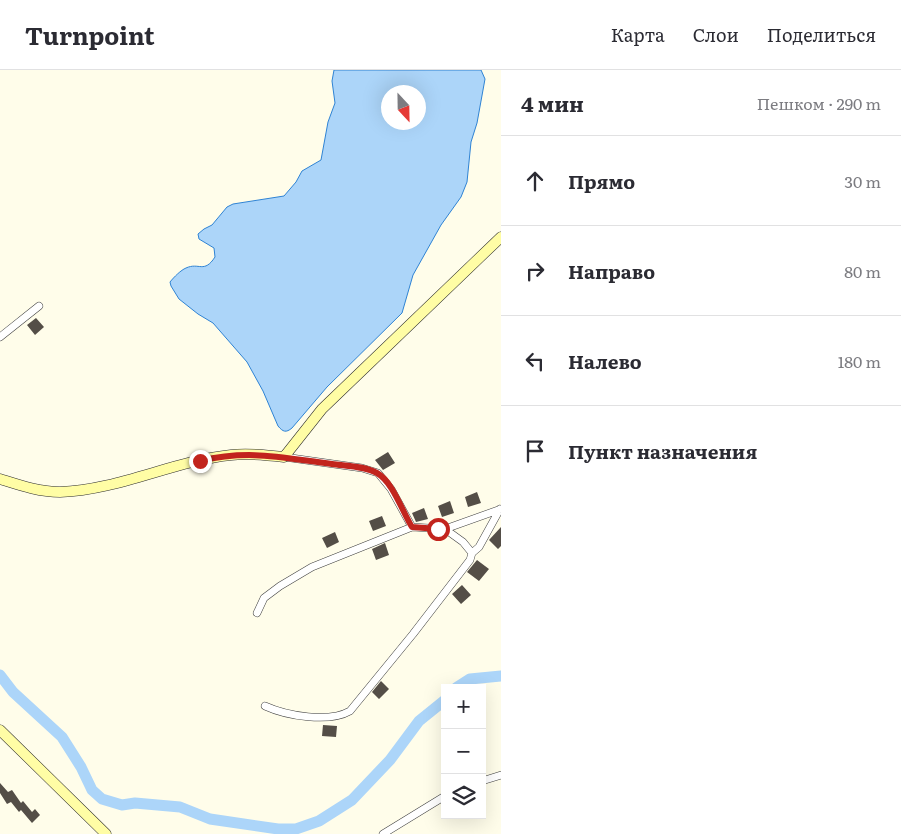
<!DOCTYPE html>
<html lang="ru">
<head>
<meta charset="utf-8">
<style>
  body { margin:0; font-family:Literata,serif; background:#f2f2f3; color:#2b2b33 }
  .controls { position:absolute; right:15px; bottom:15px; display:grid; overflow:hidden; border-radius:0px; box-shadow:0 5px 20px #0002 }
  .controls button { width:45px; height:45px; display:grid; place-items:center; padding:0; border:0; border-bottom:1px solid #e1e1e2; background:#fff; color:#2b2b33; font:25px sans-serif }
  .compass { position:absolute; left:381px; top:15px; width:45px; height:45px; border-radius:50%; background:#fff; box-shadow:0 5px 20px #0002; rotate:158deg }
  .stop { position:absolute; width:15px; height:15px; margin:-11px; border:4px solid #c2241d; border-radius:50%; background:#fff }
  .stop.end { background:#c2241d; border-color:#fff; box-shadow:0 1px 5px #0008 }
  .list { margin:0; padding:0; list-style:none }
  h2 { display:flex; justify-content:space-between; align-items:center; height:65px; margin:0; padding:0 20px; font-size:21px }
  h2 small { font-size:16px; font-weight:400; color:#7c7c81 }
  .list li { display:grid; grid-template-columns:32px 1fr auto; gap:15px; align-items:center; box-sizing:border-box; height:90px; padding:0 20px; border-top:1px solid #e1e1e2 }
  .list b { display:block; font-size:19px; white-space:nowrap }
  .list em { font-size:16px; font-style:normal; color:#7c7c81 }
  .icon { flex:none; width:28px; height:28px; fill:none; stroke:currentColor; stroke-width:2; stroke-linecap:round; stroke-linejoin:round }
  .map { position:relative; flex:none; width:501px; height:764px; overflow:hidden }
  header { display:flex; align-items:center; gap:30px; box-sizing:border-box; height:70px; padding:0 25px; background:#fff; border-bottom:1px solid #e1e1e2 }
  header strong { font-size:24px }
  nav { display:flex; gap:28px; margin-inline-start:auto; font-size:18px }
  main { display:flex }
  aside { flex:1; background:#fff }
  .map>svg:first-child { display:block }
  .water { fill:#acd5f9; stroke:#2f83d4; fill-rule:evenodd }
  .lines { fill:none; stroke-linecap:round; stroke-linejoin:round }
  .river { stroke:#acd5f9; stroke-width:11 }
  .building { fill:#544e47 }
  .street-casing { stroke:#3e3e3e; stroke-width:8 }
  .secondary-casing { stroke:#2d2d2d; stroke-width:11 }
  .street { stroke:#fff; stroke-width:7 }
  .secondary { stroke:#fffda5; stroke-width:10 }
  .route { stroke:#c2241d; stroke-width:6 }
</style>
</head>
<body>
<header>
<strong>Turnpoint</strong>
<nav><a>Карта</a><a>Слои</a><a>Поделиться</a></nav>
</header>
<main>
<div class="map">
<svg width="501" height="764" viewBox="0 0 501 764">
  <rect width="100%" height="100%" fill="#fffdea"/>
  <!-- water -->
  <path class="water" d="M334,0H481L485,9L477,53L471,72L467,112L461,127L441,155L413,205L402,243L327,317L292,358C286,363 283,362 278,356L263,321L247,292L213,253L198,244L179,229L171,216L170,212C174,207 181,200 186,198C199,192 204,204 215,187L214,178L199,169L198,164L204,159L212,155L227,137L233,134L284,126L296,112L302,101L321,90L328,52L335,33L332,11ZM388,22H418V52H388Z"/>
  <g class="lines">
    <!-- river -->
    <path class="river" d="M0,605L13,622L62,667L81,697L92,720L102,729L122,735L135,733L180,737L210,749L278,759H296L319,751L352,730L390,690L419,651L445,630
      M456,618L470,609L501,606"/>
  </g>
  <!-- building -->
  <path class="building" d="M36,248L44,257L35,265L27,255Z
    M388,382L395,393L383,400L375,390Z
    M477,422L481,433L468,437L465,427Z
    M450,431L454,443L442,447L438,436Z
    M424,438L428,449L416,452L412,443Z
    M382,446L386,456L373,461L369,451Z
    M501,457V476L498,479L489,470Z
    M335,462L339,472L327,478L322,468Z
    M385,473L389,485L376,490L372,479Z
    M477,490L489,499L479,511L467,502Z
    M462,515L471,525L461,534L452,524Z
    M381,611L389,619L379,629L372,622Z
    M323,655L337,656L336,667L322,666Z
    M0,713L8,722L12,720L21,733L23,731L32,742L35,739L40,745L32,753L21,740L19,742L11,732L7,734L0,723Z"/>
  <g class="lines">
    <defs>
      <path id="street" d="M0,267L39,236
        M284,387L362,398L378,403L391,419L412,457
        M472,483L479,477L500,439
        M257,543L264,528L280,516L312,497L412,457L445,459
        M265,636C287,646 329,653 350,641L413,564L470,490L472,483L463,472L445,459L501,439
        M482,711L501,705
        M383,764L445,726"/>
      <path id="secondary" d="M0,409C19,415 39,422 60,422C119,420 173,391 231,385C249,383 267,385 284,387L322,339L501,167
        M0,660L106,764"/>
    </defs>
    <!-- street casing -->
    <use href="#street" class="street-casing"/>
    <!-- secondary casing -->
    <use href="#secondary" class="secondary-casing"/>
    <!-- street -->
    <use href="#street" class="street"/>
    <!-- secondary -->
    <use href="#secondary" class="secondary"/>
  </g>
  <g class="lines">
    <!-- route -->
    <path class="route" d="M200,391C250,379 283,388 332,394C346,396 364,396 377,403C393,412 402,441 412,457L438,459"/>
  </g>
</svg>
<div class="controls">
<button>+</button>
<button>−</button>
<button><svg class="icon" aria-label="layers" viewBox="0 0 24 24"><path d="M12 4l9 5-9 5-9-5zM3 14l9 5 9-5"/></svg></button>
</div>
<svg class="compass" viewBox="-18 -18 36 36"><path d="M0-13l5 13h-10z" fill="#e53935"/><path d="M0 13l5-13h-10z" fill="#7c7c81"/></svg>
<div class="stop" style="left:438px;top:459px"></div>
<div class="stop end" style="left:200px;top:391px"></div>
</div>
<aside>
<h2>4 мин<small>Пешком · 290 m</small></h2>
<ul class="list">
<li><svg class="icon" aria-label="ahead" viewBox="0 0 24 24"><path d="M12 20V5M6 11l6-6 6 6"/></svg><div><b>Прямо</b></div><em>30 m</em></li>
<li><svg class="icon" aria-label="right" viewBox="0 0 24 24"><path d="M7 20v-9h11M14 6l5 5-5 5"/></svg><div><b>Направо</b></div><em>80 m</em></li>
<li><svg class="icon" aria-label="left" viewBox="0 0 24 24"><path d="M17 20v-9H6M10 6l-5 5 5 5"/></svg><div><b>Налево</b></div><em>180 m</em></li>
<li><svg class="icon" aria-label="arrive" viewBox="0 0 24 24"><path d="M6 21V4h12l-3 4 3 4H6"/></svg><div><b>Пункт назначения</b></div></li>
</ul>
</aside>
</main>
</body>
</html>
